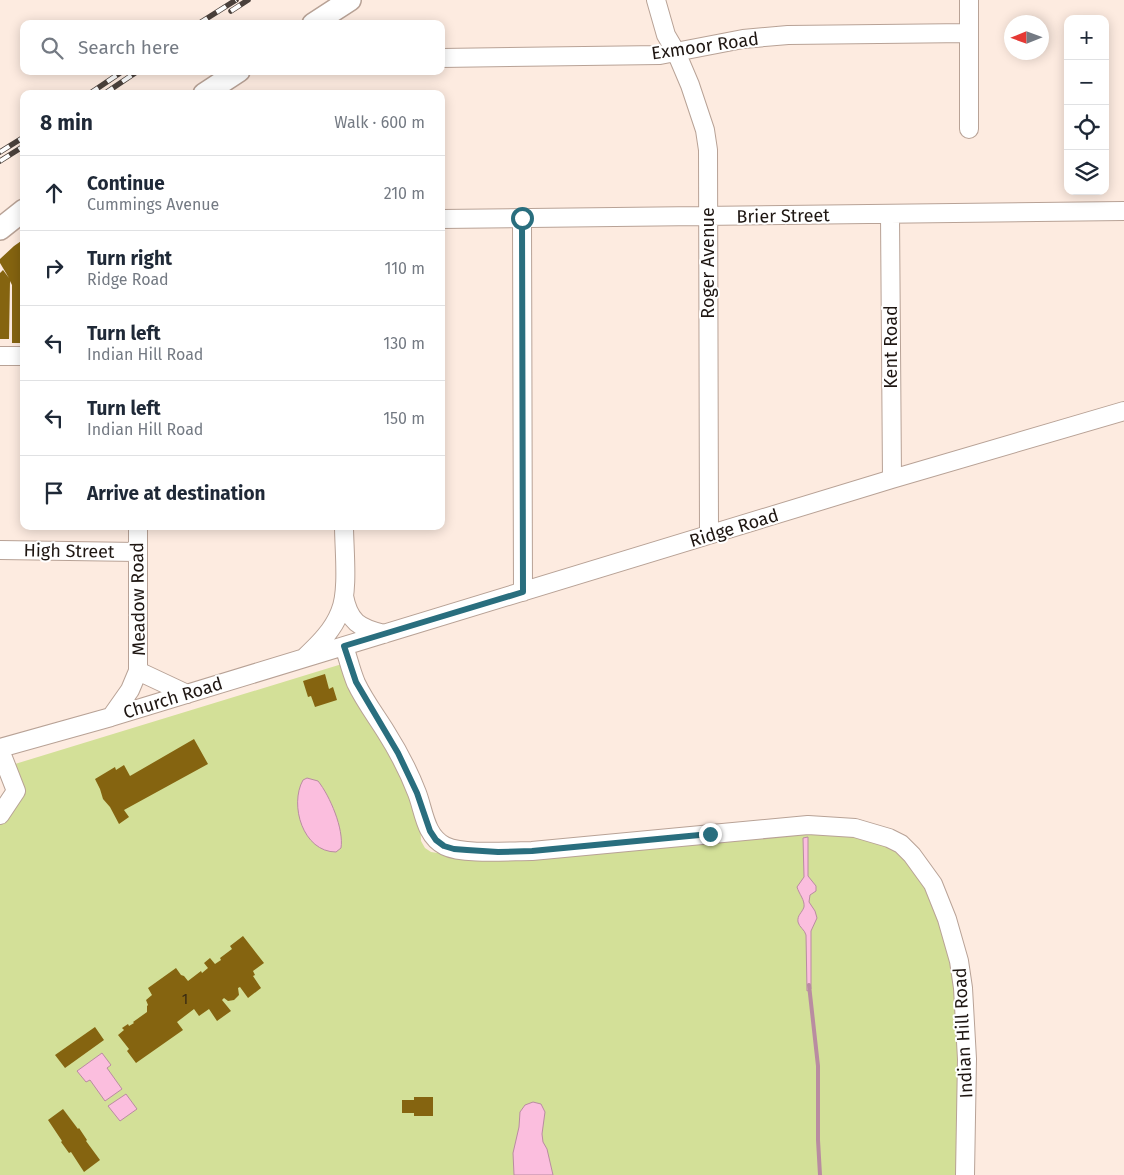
<!DOCTYPE html>
<html lang="en">
<head>
<meta charset="utf-8">
<style>
  body { margin:0; font-family:"Fira Sans",sans-serif; background:#f2f2f3; color:#1f2937 }
  .controls { position:absolute; right:15px; top:15px; display:grid; overflow:hidden; border-radius:10px; box-shadow:0 2px 12px #0003 }
  .controls button { width:45px; height:45px; display:grid; place-items:center; padding:0; border:0; border-bottom:1px solid #e0e1e3; background:#fff; color:#1f2937; font:25px sans-serif }
  .compass { position:absolute; left:1004px; top:15px; width:45px; height:45px; border-radius:50%; background:#fff; box-shadow:0 2px 12px #0003; rotate:269deg }
  .stop { position:absolute; width:15px; height:15px; margin:-11px; border:4px solid #296e7e; border-radius:50%; background:#fff }
  .stop.end { background:#296e7e; border-color:#fff; box-shadow:0 1px 5px #0008 }
  .list { margin:0; padding:0; list-style:none }
  h2 { display:flex; justify-content:space-between; align-items:center; height:65px; margin:0; padding:0 20px; font-size:21px }
  h2 small { font-size:16px; font-weight:400; color:#747a83 }
  .list li { display:grid; grid-template-columns:32px 1fr auto; gap:15px; align-items:center; box-sizing:border-box; height:75px; padding:0 20px; border-top:1px solid #e0e1e3 }
  .list b { display:block; font-size:19px; white-space:nowrap }
  .list p { margin:0; font-size:16px; white-space:nowrap; color:#747a83 }
  .list em { font-size:16px; font-style:normal; color:#747a83 }
  .icon { flex:none; width:28px; height:28px; fill:none; stroke:currentColor; stroke-width:2; stroke-linecap:round; stroke-linejoin:round }
  .map { position:relative; flex:none; width:1124px; height:1175px; overflow:hidden }
  .search { position:absolute; background:#fff; box-shadow:0 2px 12px #0003; left:20px; top:20px; width:425px; height:55px; display:flex; align-items:center; gap:12px; box-sizing:border-box; padding:0 18px; border-radius:10px; color:#747a83; font-size:19px }
  .panel { position:absolute; background:#fff; box-shadow:0 2px 12px #0003; left:20px; top:90px; width:425px; height:440px; border-radius:10px }
  .map>svg:first-child { display:block }
  .green { fill:#d3e098 }
  .water { fill:#fbbede; stroke:#b98ca1 }
  .lines { fill:none; stroke-linecap:round; stroke-linejoin:round }
  .stream { stroke:#b98ca1; stroke-width:4 }
  .building { fill:#856410 }
  .minor-casing { stroke:#b8a296; stroke-width:20 }
  .major-casing { stroke:#b8a296; stroke-width:24 }
  .minor { stroke:#fff; stroke-width:18 }
  .major { stroke:#fff; stroke-width:21 }
  .rail-casing { stroke:#4a403b; stroke-width:5.5 }
  .rail { stroke:#fff; stroke-width:4; stroke-dasharray:11; stroke-linecap:butt }
  .route { stroke:#296e7e; stroke-width:6 }
  .labels { text-anchor:middle; dominant-baseline:central; stroke-width:4; stroke-linejoin:round; paint-order:stroke }
  .number-label { font-size:15px; fill:#382a12 }
  .street-label { font-size:18px; fill:#1e1612; stroke:#fff }
</style>
</head>
<body>
<div class="map">
<svg width="1124" height="1175" viewBox="0 0 1124 1175">
  <rect width="100%" height="100%" fill="#fdebe0"/>
  <!-- green -->
  <path class="green" d="M342,664L381,733L420,820L421,841L425,848L431,852L444,854L819,831L846,832L892,844L920,872L946,932L959,996L960,1175H0V824L11,812L15,764Z"/>
  <!-- water -->
  <path class="water" d="M307,778L318,781C330,796 344,829 341,848L336,852C303,852 289,805 303,780Z
    M808,837V876L816,886V891L810,895L809,902L815,911L817,918L811,931V989L807,991L806,935C805,930 799,927 798,922C797,915 802,913 804,907C805,900 799,894 797,887L804,877L803,838Z
    M102,1053L111,1065L107,1068L122,1089L105,1101L90,1080L86,1082L77,1071Z
    M126,1094L137,1109L120,1121L108,1106Z
    M533,1102L541,1104L545,1112L542,1134L543,1142L547,1149L553,1175H514L513,1153L519,1127L520,1112L525,1105Z"/>
  <g class="lines">
    <!-- stream -->
    <path class="stream" d="M809,985L818,1066V1140L820,1175"/>
  </g>
  <!-- building -->
  <path class="building" d="M24,239V343H12V285L10,281L9,339H0V273L3,270L9,278L0,263V259L14,246Z
    M325,674L329,689L333,687L337,700L315,707L311,696L308,697L303,681Z
    M194,739L208,764L124,810L129,817L119,824L110,807L103,799L100,789L95,779L115,767L116,770L124,765L130,776Z
    M243,936L264,963L253,971L255,975L253,976L261,988L248,998L240,987L238,988L239,995L234,1000L228,1001L224,998L222,1000L231,1011L217,1021L209,1009L199,1016L194,1009L177,1022L183,1030L136,1063L127,1051L129,1049L118,1035L124,1030L122,1028L128,1024L129,1026L134,1023L133,1022L147,1012V1006L148,1005L146,1000L152,995L148,988L176,968L181,975L184,976L188,981L201,971L202,973L208,968L204,963L210,958L215,964L221,960L220,958L232,949L230,946Z
    M95,1027L104,1040L65,1068L55,1055Z
    M414,1097H433V1116H414V1113H402V1100H414Z
    M63,1109L78,1129L79,1128L87,1140L86,1141L100,1160L84,1172L71,1152L69,1153L61,1142L62,1141L48,1120Z"/>
  <g class="lines">
    <defs>
      <path id="minor" d="M656,0L666,35L676,52L690,85L705,130L708,150L709,535
        M441,58L660,55L743,39L788,35L969,33
        M969,129V0
        M890,215L892,479
        M522,218L523,592
        M441,219L1124,211
        M0,356H24
        M0,550L138,552
        M344,596C349,622 359,628 384,634
        M344,646C348,658 351,671 356,683C364,700 376,716 386,732C398,751 409,772 417,793C424,811 425,836 445,846C463,855 510,851 532,851L808,825L855,828L889,838L901,844L912,855L933,884L947,919L959,961L963,988L967,1059L965,1175
        M305,657C319,644 333,630 340,612C349,592 344,549 344,526
        M138,671L187,694
        M111,717L130,690L138,671V526
        M0,748L111,717L892,479L1124,411
        M0,750L16,791L0,815"/>
      <path id="major" d="M313,24L350,0
        M204,94L239,71
        M0,229L24,210"/>
    </defs>
    <!-- minor casing -->
    <use href="#minor" class="minor-casing"/>
    <!-- major casing -->
    <use href="#major" class="major-casing"/>
    <!-- minor -->
    <use href="#minor" class="minor"/>
    <!-- major -->
    <use href="#major" class="major"/>
    <defs>
      <path id="rail" d="M231,11L248,0
        M198,24L236,0
        M89,94L123,71
        M104,94L138,71
        M0,152L24,137
        M0,161L24,146"/>
    </defs>
    <!-- rail casing -->
    <use href="#rail" class="rail-casing"/>
    <!-- rail -->
    <use href="#rail" class="rail"/>
  </g>
  <g class="lines">
    <!-- route -->
    <path class="route" d="M522,218L523,592L344,646L356,682L398,753L417,793L430,831L436,840L444,846L454,849L467,850L498,852L532,851L710,834"/>
  </g>
  <g class="labels">
    <!-- number labels -->
    <g class="number-label">
      <text x="185" y="999">1</text>
    </g>
    <!-- street labels -->
    <g class="street-label">
      <text transform="translate(705 46) rotate(-8)">Exmoor Road</text>
      <text transform="translate(783 216) rotate(-1)">Brier Street</text>
      <text transform="translate(708 263) rotate(-90)">Roger Avenue</text>
      <text transform="translate(891 347) rotate(-90)">Kent Road</text>
      <text transform="translate(734 528) rotate(-17)">Ridge Road</text>
      <text transform="translate(69 551) rotate(1)">High Street</text>
      <text transform="translate(138 599) rotate(-91)">Meadow Road</text>
      <text transform="translate(173 698) rotate(-17)">Church Road</text>
      <text transform="translate(963 1033) rotate(-93)">Indian Hill Road</text>
    </g>
  </g>
</svg>
<div class="controls">
<button>+</button>
<button>−</button>
<button><svg class="icon" aria-label="locate" viewBox="0 0 24 24"><circle cx="12" cy="12" r="6"/><path d="M12 2v4M12 18v4M2 12h4M18 12h4"/></svg></button>
<button><svg class="icon" aria-label="layers" viewBox="0 0 24 24"><path d="M12 4l9 5-9 5-9-5zM3 14l9 5 9-5"/></svg></button>
</div>
<svg class="compass" viewBox="-18 -18 36 36"><path d="M0-13l5 13h-10z" fill="#e53935"/><path d="M0 13l5-13h-10z" fill="#747a83"/></svg>
<div class="stop" style="left:522px;top:218px"></div>
<div class="stop end" style="left:710px;top:834px"></div>
<div class="search"><svg class="icon" aria-label="search" viewBox="0 0 24 24"><circle cx="10" cy="10" r="6"/><path d="M15 15l6 6"/></svg>Search here</div>
<section class="panel">
<h2>8 min<small>Walk · 600 m</small></h2>
<ul class="list">
<li><svg class="icon" aria-label="ahead" viewBox="0 0 24 24"><path d="M12 20V5M6 11l6-6 6 6"/></svg><div><b>Continue</b><p>Cummings Avenue</p></div><em>210 m</em></li>
<li><svg class="icon" aria-label="right" viewBox="0 0 24 24"><path d="M7 20v-9h11M14 6l5 5-5 5"/></svg><div><b>Turn right</b><p>Ridge Road</p></div><em>110 m</em></li>
<li><svg class="icon" aria-label="left" viewBox="0 0 24 24"><path d="M17 20v-9H6M10 6l-5 5 5 5"/></svg><div><b>Turn left</b><p>Indian Hill Road</p></div><em>130 m</em></li>
<li><svg class="icon" aria-label="left" viewBox="0 0 24 24"><path d="M17 20v-9H6M10 6l-5 5 5 5"/></svg><div><b>Turn left</b><p>Indian Hill Road</p></div><em>150 m</em></li>
<li><svg class="icon" aria-label="arrive" viewBox="0 0 24 24"><path d="M6 21V4h12l-3 4 3 4H6"/></svg><div><b>Arrive at destination</b></div></li>
</ul>
</section>
</div>
</body>
</html>
